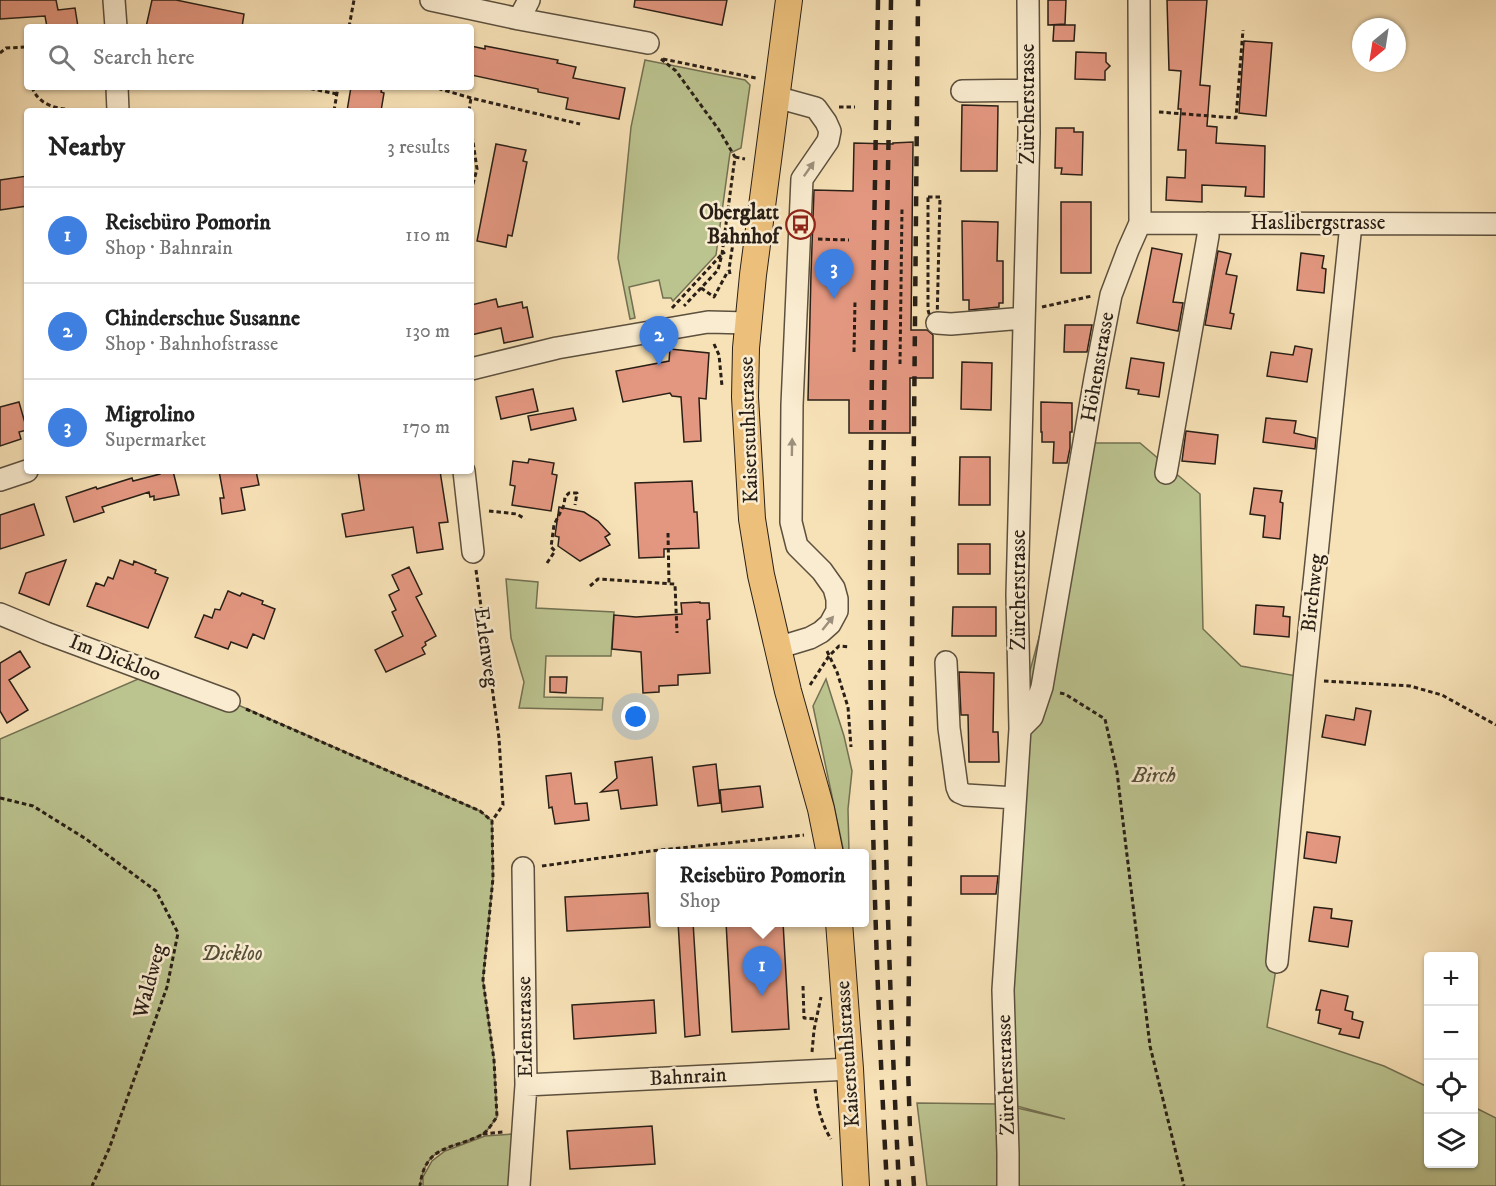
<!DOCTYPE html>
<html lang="en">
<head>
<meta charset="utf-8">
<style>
  body { margin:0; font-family:"IM FELL DW Pica",serif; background:#f2f2f2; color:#222 }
  .controls { position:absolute; right:18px; bottom:18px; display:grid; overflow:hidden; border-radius:6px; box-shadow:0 2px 4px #0004 }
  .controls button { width:54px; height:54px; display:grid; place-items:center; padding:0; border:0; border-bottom:2px solid #e0e0e0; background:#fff; color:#222; font:30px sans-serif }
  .compass { position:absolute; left:1352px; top:18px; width:54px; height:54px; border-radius:50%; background:#fff; box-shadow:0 2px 4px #0004; rotate:210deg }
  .you { position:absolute; left:636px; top:717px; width:21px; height:21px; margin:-15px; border:4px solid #fff; border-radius:50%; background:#1a73e8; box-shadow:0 0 0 9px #1a73e833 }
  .badge { display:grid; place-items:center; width:39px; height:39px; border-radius:50%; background:#8f2418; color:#fff; font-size:20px; font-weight:700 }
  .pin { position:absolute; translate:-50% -50px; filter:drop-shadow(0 2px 3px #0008) }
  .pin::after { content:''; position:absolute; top:32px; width:21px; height:18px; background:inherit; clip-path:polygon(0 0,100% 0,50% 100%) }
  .popup { position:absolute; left:656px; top:849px; width:213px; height:78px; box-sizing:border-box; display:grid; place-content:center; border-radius:6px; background:#fff; filter:drop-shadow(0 2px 4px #0005); font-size:20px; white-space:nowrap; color:#767676 }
  .popup b { font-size:22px; color:#222 }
  .popup::after { content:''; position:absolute; left:50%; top:100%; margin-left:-12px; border:12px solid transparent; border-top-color:#fff }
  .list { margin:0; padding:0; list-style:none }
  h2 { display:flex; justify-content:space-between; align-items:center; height:78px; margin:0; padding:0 24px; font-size:26px }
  h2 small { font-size:20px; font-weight:400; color:#767676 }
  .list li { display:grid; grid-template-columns:39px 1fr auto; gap:18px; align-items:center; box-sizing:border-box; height:96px; padding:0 24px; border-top:2px solid #e0e0e0 }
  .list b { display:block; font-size:22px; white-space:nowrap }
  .list p { margin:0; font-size:20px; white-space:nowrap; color:#767676 }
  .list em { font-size:20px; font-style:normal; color:#767676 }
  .icon { flex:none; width:33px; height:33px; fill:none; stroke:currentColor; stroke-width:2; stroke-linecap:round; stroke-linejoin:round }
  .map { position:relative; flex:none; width:1496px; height:1186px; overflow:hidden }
  .search { position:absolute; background:#fff; box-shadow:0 2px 4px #0004; left:24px; top:24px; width:450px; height:66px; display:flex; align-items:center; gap:15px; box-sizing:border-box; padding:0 21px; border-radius:6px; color:#767676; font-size:22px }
  .panel { position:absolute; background:#fff; box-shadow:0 2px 4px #0004; left:24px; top:108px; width:450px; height:366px; border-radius:6px }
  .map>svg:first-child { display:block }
  .green { fill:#bbc38f; stroke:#727152; stroke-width:1.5 }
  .building { fill:#e39780; stroke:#291f16; stroke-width:1.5 }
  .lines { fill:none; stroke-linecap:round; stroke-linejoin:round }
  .minor-casing { stroke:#5c503e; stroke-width:24 }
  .major-casing { stroke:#291f16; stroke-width:28 }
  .path { stroke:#291f16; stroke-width:3; stroke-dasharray:4.5 3; stroke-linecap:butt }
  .minor { stroke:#faecd0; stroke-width:21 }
  .major { stroke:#ecc07b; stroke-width:26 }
  .rail { stroke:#291f16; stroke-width:4.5; stroke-dasharray:10 10; stroke-linecap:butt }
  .oneway { fill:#9c907c }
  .labels { text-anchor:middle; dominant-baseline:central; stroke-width:5; stroke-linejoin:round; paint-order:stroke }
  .street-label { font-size:21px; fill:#291f16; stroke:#faecd0 }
  .poi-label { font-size:21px; font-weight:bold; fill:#291f16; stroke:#faecd0; text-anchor:end }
  .park-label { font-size:21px; font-style:italic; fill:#55503a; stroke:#faecd0 }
</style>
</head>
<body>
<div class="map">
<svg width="1496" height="1186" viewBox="0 0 1496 1186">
  <rect width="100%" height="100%" fill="#f7e1b6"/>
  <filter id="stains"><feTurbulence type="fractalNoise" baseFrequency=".00333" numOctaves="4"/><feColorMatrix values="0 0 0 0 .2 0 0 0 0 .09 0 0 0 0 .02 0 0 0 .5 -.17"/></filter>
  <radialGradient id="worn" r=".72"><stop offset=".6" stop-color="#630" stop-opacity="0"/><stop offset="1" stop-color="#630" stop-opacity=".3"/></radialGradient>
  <!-- green -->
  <path class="green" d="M645,60L745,80L750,85L741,148L730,153L716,255L673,301L671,298H663L659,280L629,287L635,318L630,319L618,258L631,127Z
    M1092,443H1140L1200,494L1203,629L1241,666L1297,676L1277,962L1267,1027L1384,1066L1428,1087V1164H1474V1107L1496,1118V1186H927L917,1103L1000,1104L1065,1119L1002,1102L1016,722Z
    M506,579L538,582L536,608L614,612L611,656H546L544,697L603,698L602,710L519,708L524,682L511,638Z
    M145,676L229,701L480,811L492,821L493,878L483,980L494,1060L497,1117C492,1123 488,1132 481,1135C452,1150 425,1144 420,1186H0V739Z
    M826,679L844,736L852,771L848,809L849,853H844L813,706Z
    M512,1134L509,1186H423V1177L432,1161L445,1151L485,1136Z"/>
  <!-- building -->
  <path class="building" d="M0,0H56L58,10L75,8L78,27H47L45,16L0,19Z
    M152,0H176L244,14L242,27H146Z
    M635,0H727L722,25L634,7Z
    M1048,0H1066L1065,24L1048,25Z
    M1167,0H1207L1200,85L1210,86L1207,126L1217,127L1216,143L1265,146L1264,197L1245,196L1246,187L1202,185V202L1166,200L1167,177L1185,178L1186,150H1178L1181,109H1178L1181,71L1169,70Z
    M1054,25H1075L1074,41H1053Z
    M1244,41L1272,43L1266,116L1239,113Z
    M471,46L485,49V46L558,60L557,63L576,67L573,78L625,88L619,119L566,109L568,98L538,92V89L471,75Z
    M1076,52L1106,53V62L1110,66L1105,71V80L1075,79Z
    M351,87H382L381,92L384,93L381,111H347Z
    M962,105L998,106L997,171H961Z
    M1056,128H1074V132H1083L1082,175L1061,174L1062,168H1055Z
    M913,142L911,330H927L933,335V378H910V433H849V400H808L811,274L814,190L853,191L854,143L893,144V143Z
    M496,144L526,150L523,161L527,162L512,236L508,235L506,247L477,241Z
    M27,176V206L0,210V180Z
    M1061,202H1091V273H1061Z
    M962,221L998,222L997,261H1003V303H999V307L969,310V300H963Z
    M1152,248L1182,254L1173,302L1183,303L1178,331L1137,323Z
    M1218,251L1231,254L1226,274L1237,276L1230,313L1234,314L1231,329L1205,325Z
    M1301,253L1324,256L1322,268L1326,269L1324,293L1297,290Z
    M496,299L498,307L522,302L523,308L527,307L533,337L504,343L501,328L471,335V305Z
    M1065,325H1092L1087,352H1064Z
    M1295,346L1312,349L1307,382L1267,376L1271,352L1293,355Z
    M670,349L709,353L706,399L699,398L701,441L684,442L681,397L672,396L670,393L623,402L616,371L669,361Z
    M1131,358L1164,363L1159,397L1138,394L1139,390L1126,388Z
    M962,362L992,363L991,410L961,409Z
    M533,389L538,411L501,419L496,397Z
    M19,402L27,430L19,432L21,439L0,446V407Z
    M1041,402L1072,403V432H1070V448L1067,463H1053L1054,442H1042V432H1041Z
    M573,408L576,420L531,430L528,416Z
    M1266,418L1296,421L1294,433L1316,438L1315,449L1263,442Z
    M1186,431L1218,435L1215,464L1182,461Z
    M960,457H990V505H959Z
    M529,459L554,463L552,474L557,475L551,511L512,505L515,486L510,485L513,461L528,463Z
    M163,471H173L179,495L154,500V496L150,497L149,492L102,507L104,512L74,522L66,497L96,487L97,489L132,478L133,481L160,474Z
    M219,471H256L259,485L241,488L245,510L222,514L220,498H224Z
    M358,471H440L448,522L439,523L443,549L417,553L413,527L346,537L342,514L364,510Z
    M692,481L694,512H697L699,548L664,549V557L639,558L635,483Z
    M1254,488L1282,491L1280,502L1283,503L1280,539L1263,537L1265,516L1250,514Z
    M34,504L44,535L0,549V515Z
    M559,507L584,512L598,521L610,534L605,537L610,545L580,561L558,546L559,537L555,536Z
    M958,544H990V574H958Z
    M66,560L49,605L19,593L26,573Z
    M120,560L133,565L134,561L156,570L155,573L168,578L148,628L87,606L96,583L104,586L108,577L113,579Z
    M409,567L422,594L416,597L436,636L425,642L426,645L422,648L425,654L386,672L375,650L403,636L392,612L396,610L389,595L399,590L392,575Z
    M228,591L240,596L242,593L263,601L262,604L275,609L264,639L253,634L247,648L231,642L228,649L195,637L204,615L212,618L215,609L220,610Z
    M700,602V603H709L710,619L707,620L710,673L678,675V685L659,686V692L643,693L641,652L612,649L614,615L636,617L682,614L681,603Z
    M1256,605L1284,607L1283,616L1290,617L1289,637L1254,634Z
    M953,607H996V636H952Z
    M20,651L30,667L9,680L28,710L7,723L0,711V663Z
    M959,672L994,673L993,732H998L999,762H969L968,715H961Z
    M550,677H567L566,693L550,692Z
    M1356,708L1371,711L1365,745L1322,737L1326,715L1354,720Z
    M652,757L657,805L621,809L618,790L601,792L617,778L615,762Z
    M716,764L720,803L698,806L693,767Z
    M571,773L575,804L587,803L589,820L555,824L552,807L549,808L546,776Z
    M760,786L763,807L722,812L720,790Z
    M1307,832L1340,837L1336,863L1304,858Z
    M961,876H998L996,894H961Z
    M648,893L650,927L567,931L565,897Z
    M1314,907L1332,909L1331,918L1352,921L1348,947L1309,941Z
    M678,922H693L700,1035L685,1037Z
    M726,922H783L789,1029L732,1032Z
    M1321,990L1348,996L1345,1010L1353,1012L1352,1019L1363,1022L1359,1038L1339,1034L1341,1029L1318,1023L1320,1010H1316Z
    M654,1000L656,1033L574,1039L572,1005Z
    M652,1126L655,1164L570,1169L567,1131Z"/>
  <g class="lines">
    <defs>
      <path id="minor" d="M114,0L116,27
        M431,0L519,19L648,43
        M519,19L529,0
        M117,87L118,111
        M962,91L1028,90
        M776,97L816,108L826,122L830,131L828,141L802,179L792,405L791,522L797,546L822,571L834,588L837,599V611L830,624L821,632L810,638L777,648
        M1140,223L1496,224
        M937,323L951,324L1024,318
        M471,369L557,348L708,322L748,323
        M464,471L473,552
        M1166,473L1208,236V223
        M0,480L27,471
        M0,614L46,633L229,701
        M946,662L949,728L957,787L959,792L966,795L1015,798
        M1020,729L1032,717L1042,687L1095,378L1111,295L1128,250L1140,223L1139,0
        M1277,962L1304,680L1351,224
        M526,1085L850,1069
        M519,1186L526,1085L523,868
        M1008,1186V1153L1003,990L1020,729L1017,595L1029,133L1028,0"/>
      <path id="major" d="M789,0L753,275L746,348L745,397L752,519L761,575L788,691L821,809L830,854
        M839,922L850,1069L856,1186"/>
    </defs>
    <!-- minor casing -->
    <use href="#minor" class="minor-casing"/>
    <!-- major casing -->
    <use href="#major" class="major-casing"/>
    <!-- path -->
    <path class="path" d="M349,27L354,0
      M0,53L6,48L26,47L27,55
      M661,59L676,71L719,130L735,157L722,254L718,270L684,306
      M663,59L756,78
      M32,87C41,113 75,110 98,110
      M303,87L337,94
      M440,87V89L471,98L580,124
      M839,107H855
      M334,111L338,87
      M469,111L471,98
      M1159,112L1236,118L1243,30
      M471,128L477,169L471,191
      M735,157L745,159
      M928,197H940L937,323L930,317L928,310Z
      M818,239L849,240
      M730,274L729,269L735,230
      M701,288L714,297L728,271
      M1042,307L1092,296
      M672,308L722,254L725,252
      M714,344L719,355L722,386
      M854,352L855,301
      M900,364L902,208
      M489,511L517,514L525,519
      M668,533L669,584
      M547,563L555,551L551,547L554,525L564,505L565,497L569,493H577L575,505
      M476,570L499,738L503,805L492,821
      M590,586L598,579L675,584L677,633
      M827,651L837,672L848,707L851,747
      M1324,681L1410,686L1442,695L1496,725
      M810,685L829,656L839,646L849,647
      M1060,693L1065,694L1105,719L1117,772L1150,1046L1184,1186
      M246,709L480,811L492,821L493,878L483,980L494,1060L497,1117C492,1123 488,1132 481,1135C452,1150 425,1144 420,1186
      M0,798L33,806L86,839L156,891L178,933L167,987L109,1149L92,1186
      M542,866L651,851L804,835
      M803,986L804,1018L816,1019
      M812,1052L814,1030L821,997
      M815,1089C817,1106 822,1125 831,1139
      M483,1134L503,1132"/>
    <!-- minor -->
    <use href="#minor" class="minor"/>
    <!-- major -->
    <use href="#major" class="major"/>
    <!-- rail -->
    <path class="rail" d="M878,0C875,191 871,381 870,572C870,777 876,982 887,1186
      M891,0C888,191 883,381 883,572C882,777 889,982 899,1186
      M914,1186L910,1131L908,1066L918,0"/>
  </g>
  <!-- one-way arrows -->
  <defs><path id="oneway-solid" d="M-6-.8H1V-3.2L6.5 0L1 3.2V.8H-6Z" transform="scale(1.5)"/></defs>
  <g class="oneway">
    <use href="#oneway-solid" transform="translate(809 169) rotate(-55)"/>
    <use href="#oneway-solid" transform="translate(792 447) rotate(-89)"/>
    <use href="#oneway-solid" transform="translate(828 623) rotate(-51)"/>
  </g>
  <!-- icons -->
  <defs>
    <symbol id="bus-ring" viewBox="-11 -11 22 22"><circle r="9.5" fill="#faecd0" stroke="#8f2418" stroke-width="1.5"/><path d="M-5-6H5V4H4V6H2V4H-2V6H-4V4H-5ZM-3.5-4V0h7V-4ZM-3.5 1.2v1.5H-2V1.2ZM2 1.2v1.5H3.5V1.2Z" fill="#8f2418"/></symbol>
  </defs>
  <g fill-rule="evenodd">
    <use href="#bus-ring" x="784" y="208" width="33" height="33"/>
  </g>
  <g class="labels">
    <!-- street labels -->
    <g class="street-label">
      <text transform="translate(1028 104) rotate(-90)">Zürcherstrasse</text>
      <text x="1318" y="223">Haslibergstrasse</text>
      <text transform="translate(1098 367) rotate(-80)">Höhenstrasse</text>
      <text transform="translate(749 430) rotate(-92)">Kaiserstuhlstrasse</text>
      <text transform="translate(1019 590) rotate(-90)">Zürcherstrasse</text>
      <text transform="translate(1313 593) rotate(-84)">Birchweg</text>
      <text transform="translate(486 647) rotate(82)">Erlenweg</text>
      <text transform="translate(115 658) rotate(21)">Im Dickloo</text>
      <text transform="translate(150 981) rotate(-75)">Waldweg</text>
      <text transform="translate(525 1027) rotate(-91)">Erlenstrasse</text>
      <text transform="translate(848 1054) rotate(-94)">Kaiserstuhlstrasse</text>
      <text transform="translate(1006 1075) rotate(-92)">Zürcherstrasse</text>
      <text transform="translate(688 1077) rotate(-3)">Bahnrain</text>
    </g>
    <!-- poi labels -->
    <g class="poi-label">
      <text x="779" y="213">Oberglatt<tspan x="779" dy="24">Bahnhof</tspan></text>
    </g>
    <!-- park labels -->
    <g class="park-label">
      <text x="1154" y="776">Birch</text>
      <text x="232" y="954">Dickloo</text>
    </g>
  </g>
  <rect width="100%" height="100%" filter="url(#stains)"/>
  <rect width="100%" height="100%" fill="url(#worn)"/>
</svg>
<div class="controls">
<button>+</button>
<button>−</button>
<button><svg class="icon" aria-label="locate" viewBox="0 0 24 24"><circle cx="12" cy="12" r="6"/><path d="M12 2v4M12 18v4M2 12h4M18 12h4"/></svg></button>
<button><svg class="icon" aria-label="layers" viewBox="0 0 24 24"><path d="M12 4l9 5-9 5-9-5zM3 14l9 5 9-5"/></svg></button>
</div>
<svg class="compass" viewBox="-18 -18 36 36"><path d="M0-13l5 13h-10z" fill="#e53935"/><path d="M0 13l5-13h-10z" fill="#767676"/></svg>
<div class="you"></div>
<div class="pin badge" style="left:762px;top:996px;background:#3f7fe0">1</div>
<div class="popup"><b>Reisebüro Pomorin</b>Shop</div>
<div class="pin badge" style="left:659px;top:366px;background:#3f7fe0">2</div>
<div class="pin badge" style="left:834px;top:299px;background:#3f7fe0">3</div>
<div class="search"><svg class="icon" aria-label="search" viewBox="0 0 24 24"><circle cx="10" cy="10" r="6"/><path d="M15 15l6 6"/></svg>Search here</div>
<section class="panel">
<h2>Nearby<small>3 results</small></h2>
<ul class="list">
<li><span class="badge" style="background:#3f7fe0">1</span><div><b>Reisebüro Pomorin</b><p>Shop · Bahnrain</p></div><em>110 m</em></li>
<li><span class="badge" style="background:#3f7fe0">2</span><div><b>Chinderschue Susanne</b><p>Shop · Bahnhofstrasse</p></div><em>130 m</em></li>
<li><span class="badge" style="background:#3f7fe0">3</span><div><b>Migrolino</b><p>Supermarket</p></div><em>170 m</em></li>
</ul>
</section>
</div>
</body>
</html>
